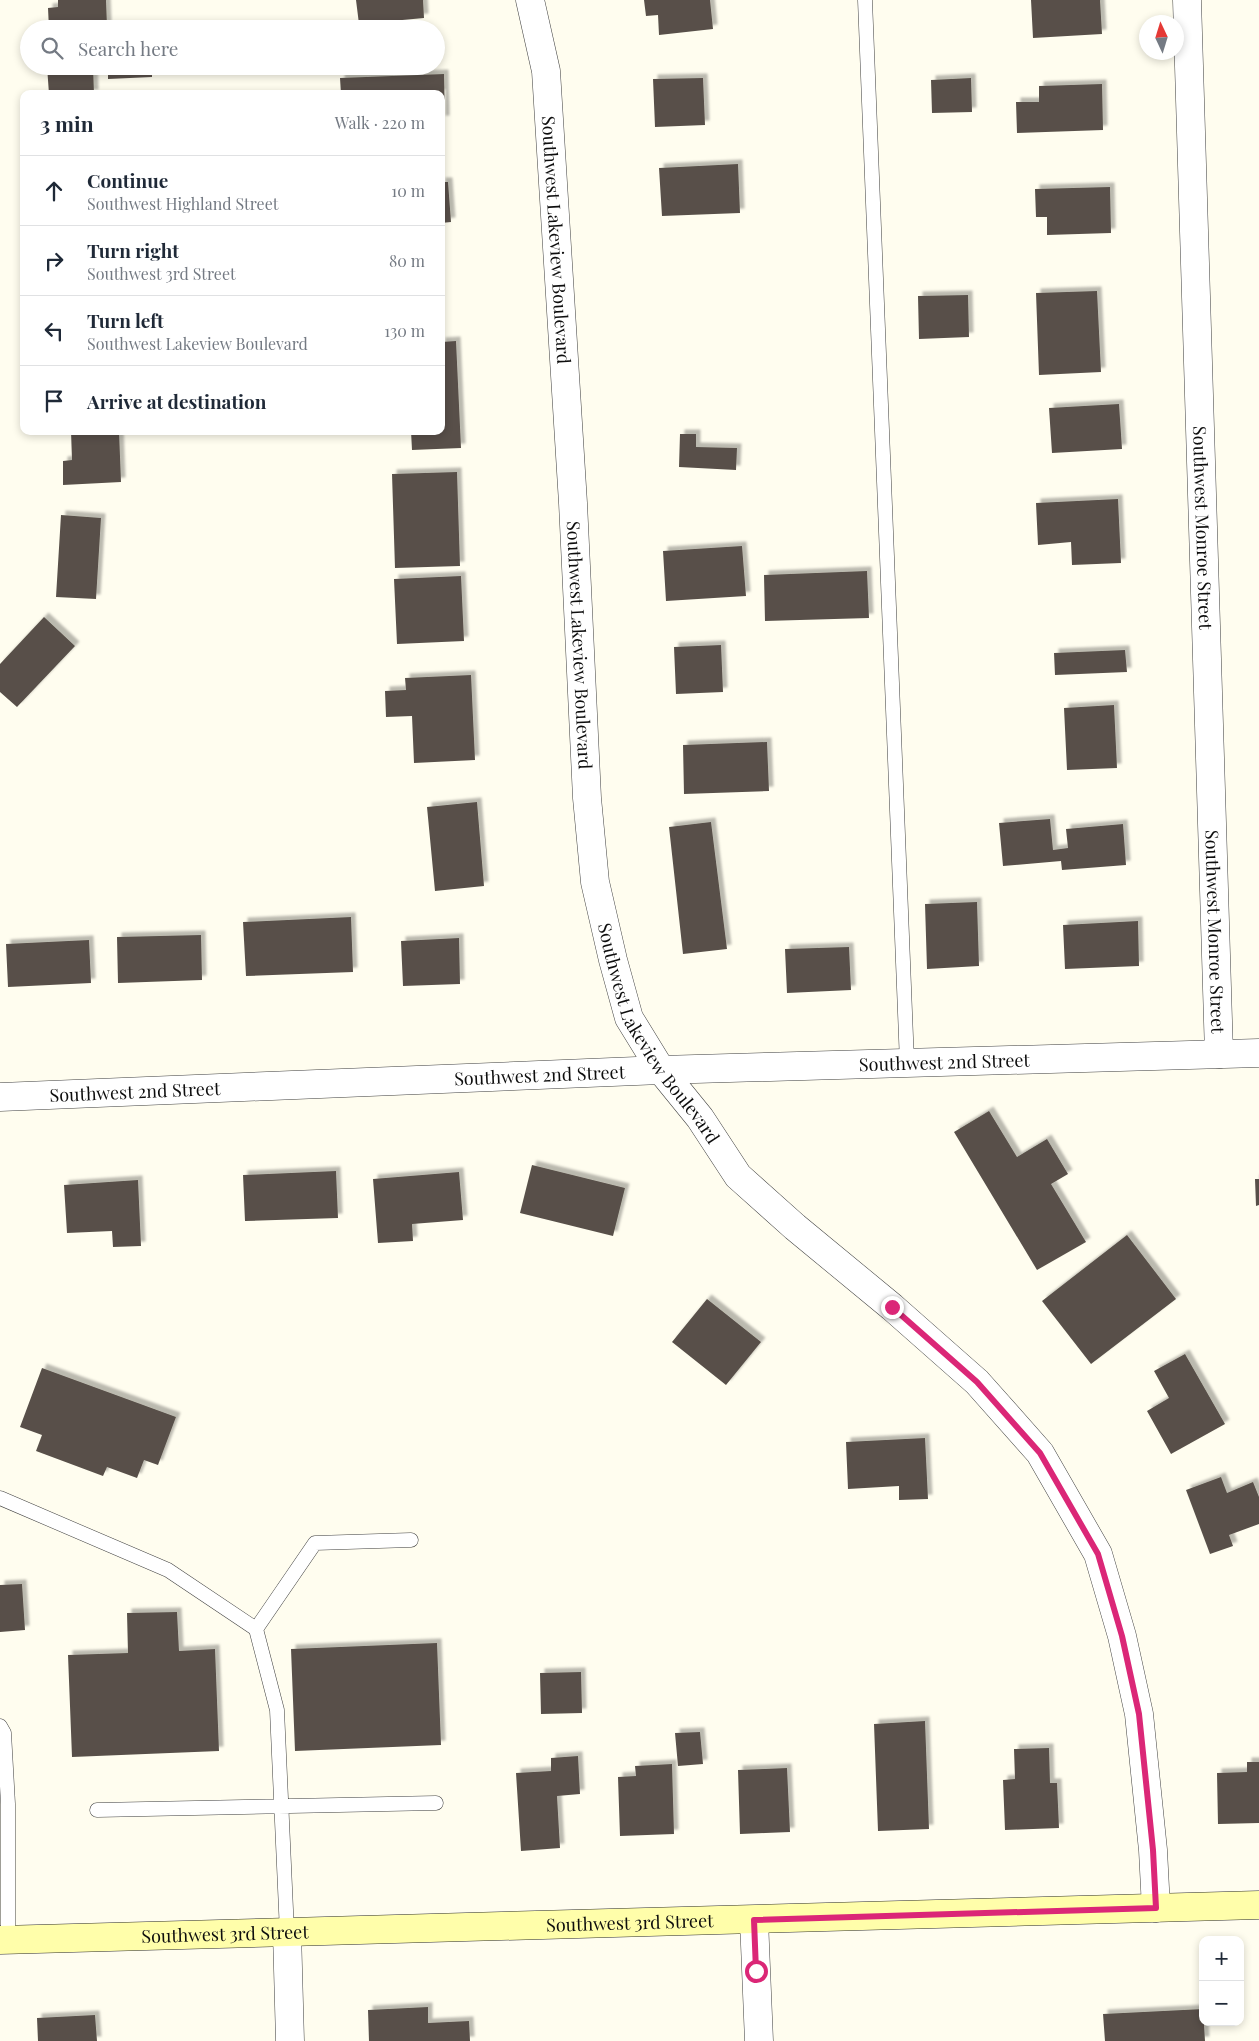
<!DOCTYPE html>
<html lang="en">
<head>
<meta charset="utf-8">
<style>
  body { margin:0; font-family:"Playfair Display",serif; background:#f6f6f7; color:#1f2937 }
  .controls { position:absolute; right:15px; bottom:15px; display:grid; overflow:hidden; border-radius:10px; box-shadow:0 2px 8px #0003 }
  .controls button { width:45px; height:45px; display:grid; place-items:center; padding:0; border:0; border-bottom:1px solid #e0e1e3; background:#fff; color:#1f2937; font:25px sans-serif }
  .compass { position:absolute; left:1139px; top:15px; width:45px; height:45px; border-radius:50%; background:#fff; box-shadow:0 2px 8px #0003; rotate:356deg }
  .stop { position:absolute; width:15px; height:15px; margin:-11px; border:4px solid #db2777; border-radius:50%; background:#fff }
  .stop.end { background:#db2777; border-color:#fff; box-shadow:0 1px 5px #0008 }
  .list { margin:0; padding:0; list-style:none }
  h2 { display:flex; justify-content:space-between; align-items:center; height:65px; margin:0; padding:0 20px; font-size:21px }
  h2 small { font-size:16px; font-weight:400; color:#747a83 }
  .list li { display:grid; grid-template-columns:32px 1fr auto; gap:15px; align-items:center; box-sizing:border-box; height:70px; padding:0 20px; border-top:1px solid #e0e1e3 }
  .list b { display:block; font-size:19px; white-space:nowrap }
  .list p { margin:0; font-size:16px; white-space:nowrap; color:#747a83 }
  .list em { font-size:16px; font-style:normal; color:#747a83 }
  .icon { flex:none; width:28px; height:28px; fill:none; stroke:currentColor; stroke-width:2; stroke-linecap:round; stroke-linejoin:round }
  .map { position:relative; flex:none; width:1259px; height:2041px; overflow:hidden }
  .search { position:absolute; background:#fff; box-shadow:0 2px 8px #0003; left:20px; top:20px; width:425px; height:55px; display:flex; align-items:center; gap:12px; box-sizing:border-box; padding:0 18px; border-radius:28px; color:#747a83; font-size:19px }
  .panel { position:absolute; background:#fff; box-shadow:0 2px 8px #0003; left:20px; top:90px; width:425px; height:345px; border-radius:10px }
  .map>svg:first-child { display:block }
  .building { fill:#585049; filter:url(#shadow) }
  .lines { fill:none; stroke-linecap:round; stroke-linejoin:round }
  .lane-casing { stroke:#414141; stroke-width:15 }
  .street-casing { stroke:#414141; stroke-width:29 }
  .secondary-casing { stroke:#303030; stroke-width:29 }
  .lane { stroke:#fff; stroke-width:14 }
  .street { stroke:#fff; stroke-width:28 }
  .secondary { stroke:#fffeaa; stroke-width:28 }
  .route { stroke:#db2777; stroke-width:6 }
  .labels { text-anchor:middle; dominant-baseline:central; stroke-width:5; stroke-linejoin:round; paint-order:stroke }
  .street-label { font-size:18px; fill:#0e0e0e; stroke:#fff }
</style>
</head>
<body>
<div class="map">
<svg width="1259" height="2041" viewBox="0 0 1259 2041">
  <defs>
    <filter id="shadow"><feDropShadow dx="4.5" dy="-4.5" stdDeviation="1" flood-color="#0004"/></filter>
  </defs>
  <rect width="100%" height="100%" fill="#fffdef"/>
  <!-- building -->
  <path class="building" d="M58,0H106L107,26L49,29L48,8L58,7Z
    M356,0H423L424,18L359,24Z
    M644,0H710L713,29L659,35L658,15L646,16Z
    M1031,0H1100L1102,34L1033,38Z
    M47,66H93L94,94H49Z
    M108,66H152V77L108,79Z
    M444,74L445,120H441V94H341L340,78Z
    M703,78L705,125L655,127L653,79Z
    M971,78L972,112L932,113L931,80Z
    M1102,84L1103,130L1017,133L1016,102H1039V86Z
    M738,164L740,213L662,216L659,168Z
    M441,182H448L451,222L441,223Z
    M1110,187L1111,233L1047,235V217H1036L1035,189Z
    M1097,291L1101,372L1039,375L1036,293Z
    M968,295L969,337L919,339L918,296Z
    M456,341L461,448L412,450L411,431H441V342Z
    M1119,404L1122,449L1052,453L1049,408Z
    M71,431H119L121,482L63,485V461L72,460Z
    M680,434H696V447L737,448L736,470L679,467Z
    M457,472L460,566L395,568L392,474Z
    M1118,499L1121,563L1072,565L1071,542L1038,545L1036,503Z
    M61,515L101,518L96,599L56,597Z
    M742,546L746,596L666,601L663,551Z
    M867,571L869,618L765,621L764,575Z
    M461,576L464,641L397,644L394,579Z
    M44,617L75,646L17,707L0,692V664Z
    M721,645L723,692L676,694L674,647Z
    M1125,650L1127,672L1055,675L1054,653Z
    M471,675L475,760L414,763L412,716L386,717L385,691L406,690L405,678Z
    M1114,705L1117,768L1067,770L1064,708Z
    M767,742L769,791L684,794L683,745Z
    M477,802L484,886L435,891L427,807Z
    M1050,819L1053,850L1068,848L1066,829L1123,824L1126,865L1062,870L1061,861L1003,866L999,823Z
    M711,822L727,949L683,954L669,827Z
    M977,902L979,966L927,969L925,904Z
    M351,917L353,972L246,976L243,922Z
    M1138,921L1139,966L1065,969L1063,925Z
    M201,935L202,980L118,983L117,937Z
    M459,938L460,984L403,986L401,941Z
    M89,940L91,983L8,987L6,944Z
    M849,947L851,990L787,993L785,949Z
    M989,1111L1017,1157L1047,1139L1068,1174L1051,1184L1086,1242L1037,1270L954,1132Z
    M532,1165L625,1188L613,1236L520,1213Z
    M336,1171L338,1218L245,1221L243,1175Z
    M459,1172L463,1220L412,1224L413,1241L378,1243L373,1179Z
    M1255,1179H1259V1205L1256,1206Z
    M138,1180L141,1246L113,1247L112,1231L67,1233L64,1185Z
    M1127,1235L1176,1299L1091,1364L1042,1301Z
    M707,1299L761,1342L726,1385L672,1342Z
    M1185,1354L1225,1424L1171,1454L1147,1411L1169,1398L1154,1371Z
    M42,1368L176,1417L158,1465L144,1460L137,1478L107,1467L103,1476L36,1451L42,1435L20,1427Z
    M925,1438L928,1499L899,1500V1486L848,1489L846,1442Z
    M1221,1477L1227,1493L1253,1482L1259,1497V1524L1229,1535L1233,1546L1210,1554L1186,1490Z
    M22,1584L25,1630L0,1632V1585Z
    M177,1612L179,1651L215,1649L219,1751L72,1757L68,1655L128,1653L127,1613Z
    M437,1643L441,1745L295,1751L291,1649Z
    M581,1672L582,1713L541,1714L540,1673Z
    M925,1721L929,1829L878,1831L874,1724Z
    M700,1732L703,1764L678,1766L675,1733Z
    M1049,1748L1050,1783H1057L1059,1828L1005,1830L1003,1780L1015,1779L1014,1749Z
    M578,1756L580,1794L557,1796L560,1848L521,1851L516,1773L551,1771V1758Z
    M1247,1762H1259V1823L1218,1824L1217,1773L1247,1772Z
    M672,1764L674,1834L620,1836L618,1777L636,1776L635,1766Z
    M787,1768L790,1832L740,1834L738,1770Z
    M428,2007V2023L469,2021L470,2041H369L368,2010Z
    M1203,2009L1205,2041H1105L1103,2014Z
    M95,2015L97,2041H38L37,2018Z"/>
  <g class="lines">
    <defs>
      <path id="lane" d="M865,0L907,1063
        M0,1498L168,1570L256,1629L277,1710L287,1932
        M256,1629L315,1543L411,1540
        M0,1726L4,1733L8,1804V1940
        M97,1810L436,1803"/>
      <g id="street">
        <path id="s1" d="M530,0L546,71L573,503L587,798L595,882L613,960L629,1018L661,1070L700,1118L738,1176L795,1227L892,1307L977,1382L1040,1453L1098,1554L1122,1636L1139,1714L1153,1850L1156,1908"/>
        <path id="s2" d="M1187,0L1219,1054"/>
        <path id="s3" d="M0,1097L661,1070L1259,1053"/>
        <path d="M754,1920L759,2041"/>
        <path d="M287,1932L290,2041"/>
      </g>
      <g id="secondary">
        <path id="s4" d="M0,1940L1259,1905"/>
      </g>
    </defs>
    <!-- lane casing -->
    <use href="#lane" class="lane-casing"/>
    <!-- street casing -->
    <use href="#street" class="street-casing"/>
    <!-- secondary casing -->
    <use href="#secondary" class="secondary-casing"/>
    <!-- lane -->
    <use href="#lane" class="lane"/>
    <!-- street -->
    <use href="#street" class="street"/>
    <!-- secondary -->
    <use href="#secondary" class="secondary"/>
  </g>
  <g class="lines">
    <!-- route -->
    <path class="route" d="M756,1971L754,1920L1156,1908L1153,1850L1139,1714L1122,1636L1098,1554L1040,1453L977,1382L892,1307"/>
  </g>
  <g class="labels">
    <!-- street labels -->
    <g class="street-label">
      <text stroke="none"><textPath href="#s1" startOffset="242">Southwest Lakeview Boulevard</textPath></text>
      <text stroke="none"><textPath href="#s2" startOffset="528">Southwest Monroe Street</textPath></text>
      <text stroke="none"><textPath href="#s1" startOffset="648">Southwest Lakeview Boulevard</textPath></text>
      <text stroke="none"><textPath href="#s2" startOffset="932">Southwest Monroe Street</textPath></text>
      <text stroke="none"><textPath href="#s1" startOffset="1052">Southwest Lakeview Boulevard</textPath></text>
      <text stroke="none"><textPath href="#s3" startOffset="945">Southwest 2nd Street</textPath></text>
      <text stroke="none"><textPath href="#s3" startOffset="540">Southwest 2nd Street</textPath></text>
      <text stroke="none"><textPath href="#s3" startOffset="135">Southwest 2nd Street</textPath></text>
      <text stroke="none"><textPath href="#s4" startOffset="630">Southwest 3rd Street</textPath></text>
      <text stroke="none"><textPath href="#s4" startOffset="225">Southwest 3rd Street</textPath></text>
    </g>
  </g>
</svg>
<div class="controls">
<button>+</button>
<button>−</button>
</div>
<svg class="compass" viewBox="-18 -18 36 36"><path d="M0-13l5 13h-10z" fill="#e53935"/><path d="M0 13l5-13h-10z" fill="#747a83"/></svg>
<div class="stop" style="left:756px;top:1971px"></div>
<div class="stop end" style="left:892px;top:1307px"></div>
<div class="search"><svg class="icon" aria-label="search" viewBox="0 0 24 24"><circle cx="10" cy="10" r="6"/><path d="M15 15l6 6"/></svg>Search here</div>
<section class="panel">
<h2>3 min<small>Walk · 220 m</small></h2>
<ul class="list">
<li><svg class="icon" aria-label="ahead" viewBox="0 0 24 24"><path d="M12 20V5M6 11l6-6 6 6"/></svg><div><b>Continue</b><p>Southwest Highland Street</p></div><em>10 m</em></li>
<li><svg class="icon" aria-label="right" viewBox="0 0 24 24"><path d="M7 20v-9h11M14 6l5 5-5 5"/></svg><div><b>Turn right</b><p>Southwest 3rd Street</p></div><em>80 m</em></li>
<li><svg class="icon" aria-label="left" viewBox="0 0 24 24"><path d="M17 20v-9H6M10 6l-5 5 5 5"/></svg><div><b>Turn left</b><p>Southwest Lakeview Boulevard</p></div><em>130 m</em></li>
<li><svg class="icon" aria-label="arrive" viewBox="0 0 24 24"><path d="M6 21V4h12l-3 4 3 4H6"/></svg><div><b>Arrive at destination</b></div></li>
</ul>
</section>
</div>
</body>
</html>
